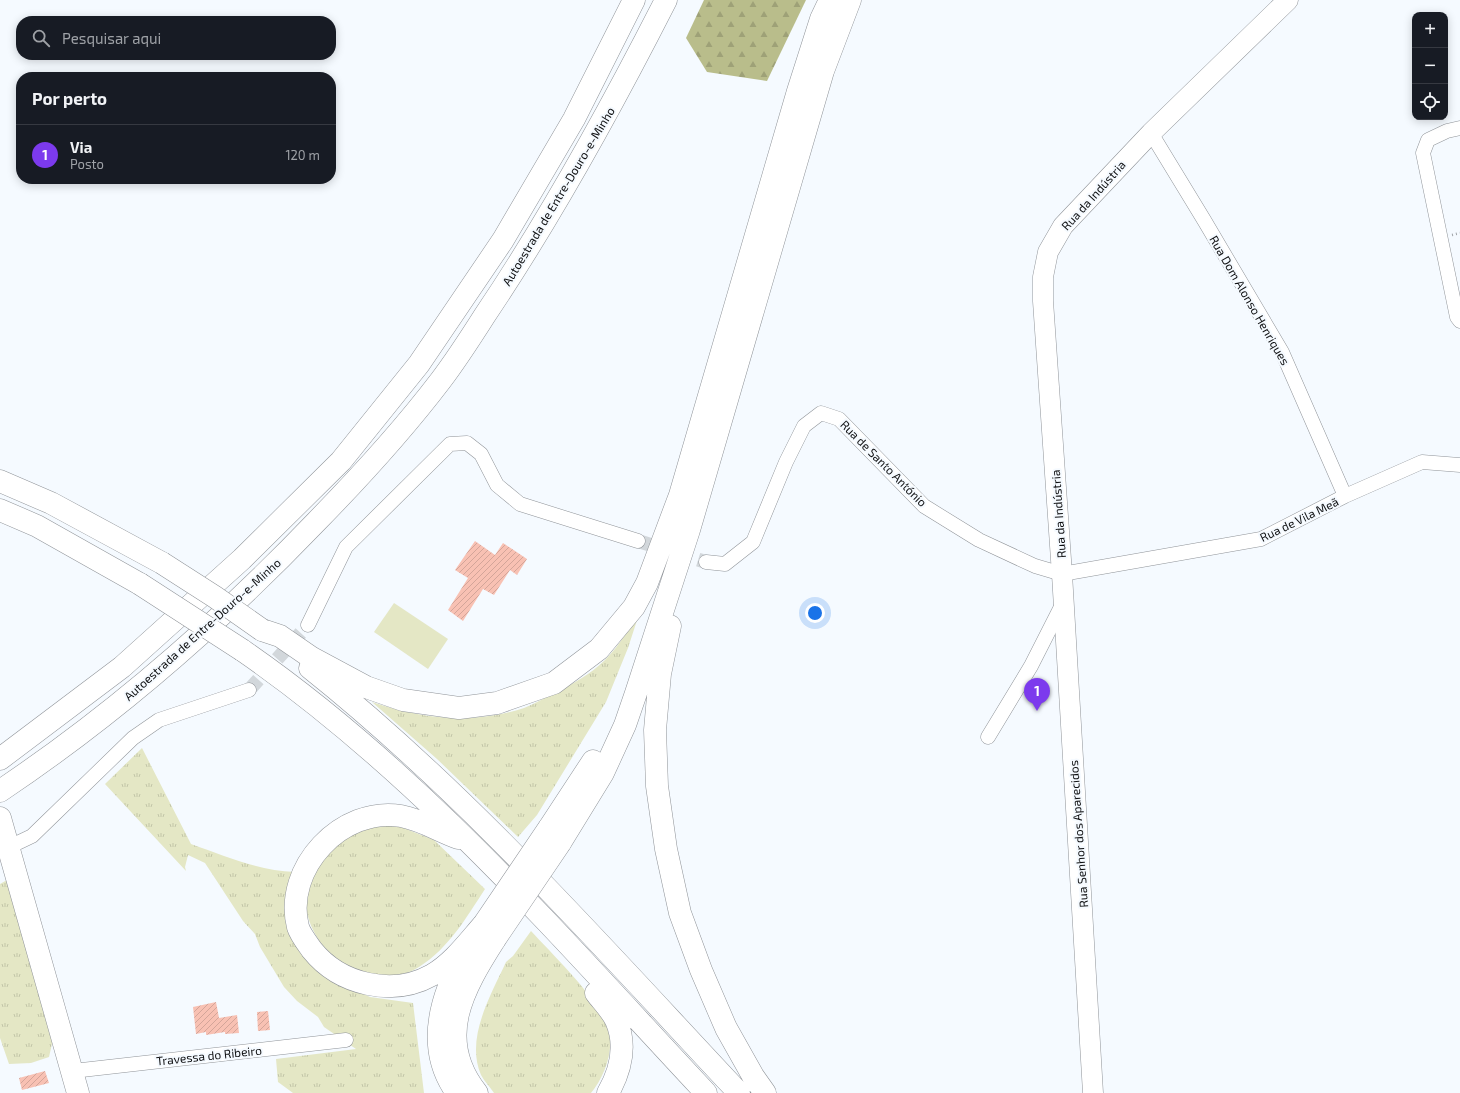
<!DOCTYPE html>
<html lang="pt">
<head>
<meta charset="utf-8">
<style>
  body { margin:0; font-family:"Exo 2",sans-serif; background:#20242c; color:#f1f3f6 }
  .controls { position:absolute; right:12px; top:12px; display:grid; overflow:hidden; border-radius:8px; box-shadow:0 2px 10px #0003 }
  .controls button { width:36px; height:36px; display:grid; place-items:center; padding:0; border:0; border-bottom:1px solid #363941; background:#171b24; color:#f1f3f6; font:20px sans-serif }
  .you { position:absolute; left:815px; top:613px; width:14px; height:14px; margin:-10px; border:3px solid #fff; border-radius:50%; background:#1a73e8; box-shadow:0 0 0 6px #1a73e833 }
  .badge { display:grid; place-items:center; width:26px; height:26px; border-radius:50%; background:#7c3aed; color:#fff; font-size:13px; font-weight:700 }
  .pin { position:absolute; translate:-50% -33px; filter:drop-shadow(0 1px 2px #0008) }
  .pin::after { content:''; position:absolute; top:21px; width:14px; height:12px; background:inherit; clip-path:polygon(0 0,100% 0,50% 100%) }
  .list { margin:0; padding:0; list-style:none }
  h2 { display:flex; justify-content:space-between; align-items:center; height:52px; margin:0; padding:0 16px; font-size:17px }
  h2 small { font-size:13px; font-weight:400; color:#9ea1a6 }
  .list li { display:grid; grid-template-columns:26px 1fr auto; gap:12px; align-items:center; box-sizing:border-box; height:60px; padding:0 16px; border-top:1px solid #363941 }
  .list b { display:block; font-size:15px; white-space:nowrap }
  .list p { margin:0; font-size:13px; white-space:nowrap; color:#9ea1a6 }
  .list em { font-size:13px; font-style:normal; color:#9ea1a6 }
  .icon { flex:none; width:22px; height:22px; fill:none; stroke:currentColor; stroke-width:2; stroke-linecap:round; stroke-linejoin:round }
  .map { position:relative; flex:none; width:1460px; height:1093px; overflow:hidden }
  .search { position:absolute; background:#171b24; box-shadow:0 2px 10px #0003; left:16px; top:16px; width:320px; height:44px; display:flex; align-items:center; gap:10px; box-sizing:border-box; padding:0 14px; border-radius:16px; color:#9ea1a6; font-size:15px }
  .panel { position:absolute; background:#171b24; box-shadow:0 2px 10px #0003; left:16px; top:72px; width:320px; height:112px; border-radius:16px }
  .map>svg:first-child { display:block }
  .grass { fill:url(#grass-tufts) }
  .forest { fill:url(#forest-firs) }
  .pitch { fill:#e4e7c5 }
  .building { fill:url(#building-hatch) }
  .lines { fill:none; stroke-linecap:round; stroke-linejoin:round }
  .street-tunnel { stroke:#d2d7db; stroke-width:14; stroke-dasharray:14 7; stroke-linecap:butt }
  .street-casing { stroke:#909499; stroke-width:15 }
  .secondary-casing { stroke:#909499; stroke-width:21 }
  .primary-casing { stroke:#909499; stroke-width:23 }
  .highway-casing { stroke:#909499; stroke-width:23 }
  .path { stroke:#a0a4a8; stroke-width:2.5; stroke-dasharray:1 3; stroke-linecap:butt }
  .street { stroke:#fff; stroke-width:14 }
  .secondary { stroke:#fff; stroke-width:20 }
  .primary { stroke:#fff; stroke-width:22 }
  .highway { stroke:#fff; stroke-width:22 }
  .highway-bridge-casing { stroke:#909499; stroke-width:23; stroke-linecap:butt }
  .highway-bridge { stroke:#fff; stroke-width:22 }
  .labels { text-anchor:middle; dominant-baseline:central; stroke-width:4; stroke-linejoin:round; paint-order:stroke }
  .street-label { font-size:12px; fill:#0f1012; stroke:#f5faff }
</style>
</head>
<body>
<div class="map">
<svg width="1460" height="1093" viewBox="0 0 1460 1093">
  <defs>
    <pattern id="grass-tufts" width="24" height="20" patternUnits="userSpaceOnUse"><rect width="24" height="20" fill="#e4e7c5"/><path d="M3 7l-1-3M5 7V3M7 7l1-3M15 17l-1-3M17 17v-4M19 17l1-3" fill="none" stroke="#c2c5a8"/></pattern>
    <pattern id="forest-firs" width="22" height="20" patternUnits="userSpaceOnUse"><rect width="22" height="20" fill="#b9bd8b"/><path d="M5 1l3.5 6h-7zM16 11l3.5 6h-7z" fill="#9ea177"/></pattern>
    <pattern id="building-hatch" width="6" height="6" patternUnits="userSpaceOnUse"><rect width="6" height="6" fill="#f8c1b3"/><path d="M-1 1l2-2M0 6l6-6M5 7l2-2" fill="none" stroke="#d3a599"/></pattern>
  </defs>
  <rect width="100%" height="100%" fill="#f5faff"/>
  <!-- grass -->
  <path class="grass" d="M640,611L628,648L606,702L537,815L518,837L437,759L372,702C422,719 473,725 524,708C534,704 544,698 554,693C571,685 591,674 605,660C619,646 629,629 640,611Z
    M142,748L191,844C225,856 259,871 295,872L292,923L339,982L370,997L413,1003L424,1093H293L278,1082L276,1059L356,1049L324,1027L318,1017L297,1001L284,987L260,947L255,934L243,921L205,863L188,855L185,867L186,871L105,784Z
    M396,825L434,840L485,889C466,918 449,948 419,967C404,977 386,977 370,973C357,970 344,966 334,957C317,943 302,916 307,893C309,883 315,872 321,863C328,852 337,842 349,836C364,828 379,826 396,825Z
    M7,880L54,1035L49,1057L31,1063L9,1064L0,1038V884Z
    M531,931C553,955 595,995 607,1025C616,1047 605,1076 591,1093H494C490,1087 484,1081 481,1075C465,1038 491,995 506,962L513,956Z"/>
  <!-- forest -->
  <path class="forest" d="M704,0H806L767,81L707,72L686,38Z"/>
  <!-- pitch -->
  <path class="pitch" d="M394,603L448,639L428,669L374,632Z"/>
  <!-- building -->
  <path class="building" d="M475,541L495,555L503,543L527,559L517,575L510,570L494,595L483,589L463,621L448,610L468,578L455,570Z
    M216,1002L219,1018L237,1015L239,1033L225,1034V1032L206,1035V1032L196,1034L193,1007Z
    M268,1011L270,1030L258,1031L257,1012Z
    M45,1071L49,1083L22,1090L19,1078Z"/>
  <g class="lines">
    <!-- street-tunnel -->
    <path class="street-tunnel" d="M638,541L706,562
      M249,690L308,625"/>
    <defs>
      <path id="street" d="M1460,128L1447,131L1428,140L1423,153L1457,317L1460,321
        M1151,133L1204,220L1282,352L1345,496
        M706,562L725,564L753,542L786,462L804,426L821,413L839,419L924,506L979,540L1035,566L1062,574L1261,539L1345,496L1422,462L1460,465
        M308,625L346,547L450,444L467,443L481,454L497,485L520,504L638,541
        M988,737L1031,666L1063,603
        M9,847L32,836L133,738L159,720L249,690
        M73,1071L346,1040"/>
      <path id="secondary" d="M1093,1093L1062,574L1043,301V277L1048,252L1063,226L1151,133L1288,0"/>
      <path id="primary" d="M0,818L78,1093"/>
      <path id="highway" d="M0,481L51,503L162,563
        M0,510L37,526L140,584
        M670,626L660,674L655,730L657,786L666,849L680,913L701,970L726,1028L753,1076L765,1093
        M262,630L280,636L312,658L366,687L403,700L459,708L497,703L554,683L599,649L634,607L647,583L680,495L798,91L821,19L830,0
        M242,650C419,772 560,937 706,1093
        M310,668C468,794 601,946 739,1093
        M0,759L122,667L242,559L341,461L419,364L503,240L574,119L634,0
        M0,791C115,714 220,622 316,522C360,477 403,430 441,380C457,359 471,337 485,315C553,214 611,108 666,0
        M549,828L593,761
        M458,838C439,831 422,820 401,816C342,806 283,868 298,927C300,934 307,943 312,950C340,985 393,997 432,975C453,963 468,942 484,924
        M560,843L603,773L625,725L636,693L689,530L823,71L850,0
        M596,993C602,1001 611,1010 616,1020C627,1045 621,1070 608,1093
        M457,1093C425,1049 440,997 465,953
        M477,1093C434,1039 463,989 495,939"/>
    </defs>
    <!-- street casing -->
    <use href="#street" class="street-casing"/>
    <!-- secondary casing -->
    <use href="#secondary" class="secondary-casing"/>
    <!-- primary casing -->
    <use href="#primary" class="primary-casing"/>
    <!-- highway casing -->
    <use href="#highway" class="highway-casing"/>
    <!-- path -->
    <path class="path" d="M1452,235L1460,233"/>
    <!-- street -->
    <use href="#street" class="street"/>
    <!-- secondary -->
    <use href="#secondary" class="secondary"/>
    <!-- primary -->
    <use href="#primary" class="primary"/>
    <!-- highway -->
    <use href="#highway" class="highway"/>
    <defs>
      <path id="highway-bridge" d="M162,563L215,597L262,630
        M140,584L242,650
        M484,924L549,828
        M495,939L560,843"/>
    </defs>
    <!-- highway-bridge casing -->
    <use href="#highway-bridge" class="highway-bridge-casing"/>
    <!-- highway-bridge -->
    <use href="#highway-bridge" class="highway-bridge"/>
  </g>
  <g class="labels">
    <!-- street labels -->
    <g class="street-label">
      <text transform="translate(1093 195) rotate(-48)">Rua da Indústria</text>
      <text transform="translate(558 196) rotate(-59)">Autoestrada de Entre-Douro-e-Minho</text>
      <text transform="translate(1250 300) rotate(60)">Rua Dom Alonso Henriques</text>
      <text transform="translate(884 463) rotate(45)">Rua de Santo António</text>
      <text transform="translate(1058 514) rotate(-94)">Rua da Indústria</text>
      <text transform="translate(1299 519) rotate(-26)">Rua de Vila Meã</text>
      <text transform="translate(202 629) rotate(-42)">Autoestrada de Entre-Douro-e-Minho</text>
      <text transform="translate(1078 834) rotate(-94)">Rua Senhor dos Aparecidos</text>
      <text transform="translate(209 1055) rotate(-6)">Travessa do Ribeiro</text>
    </g>
  </g>
</svg>
<div class="controls">
<button>+</button>
<button>−</button>
<button><svg class="icon" aria-label="locate" viewBox="0 0 24 24"><circle cx="12" cy="12" r="6"/><path d="M12 2v4M12 18v4M2 12h4M18 12h4"/></svg></button>
</div>
<div class="you"></div>
<div class="pin badge" style="left:1037px;top:711px">1</div>
<div class="search"><svg class="icon" aria-label="search" viewBox="0 0 24 24"><circle cx="10" cy="10" r="6"/><path d="M15 15l6 6"/></svg>Pesquisar aqui</div>
<section class="panel">
<h2>Por perto<small></small></h2>
<ul class="list">
<li><span class="badge">1</span><div><b>Via</b><p>Posto</p></div><em>120 m</em></li>
</ul>
</section>
</div>
</body>
</html>
